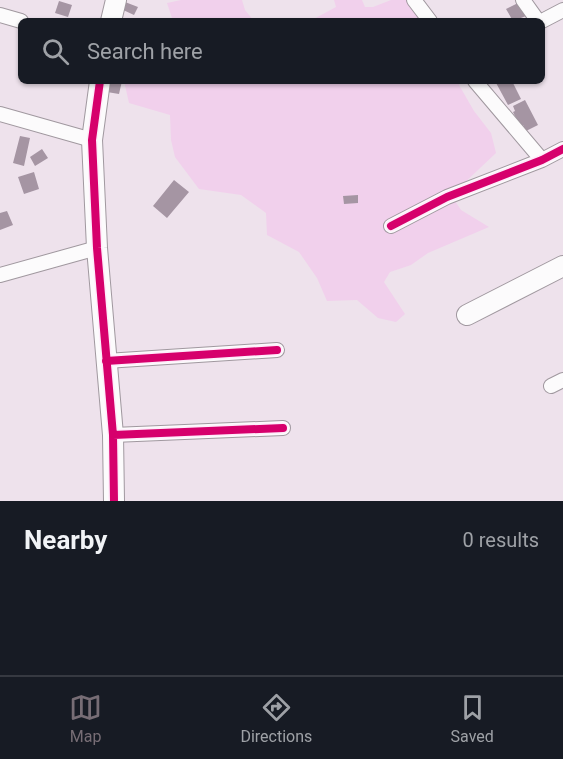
<!DOCTYPE html>
<html lang="en">
<head>
<meta charset="utf-8">
<style>
  body { margin:0; font-family:Roboto,sans-serif; background:#20242c; color:#f1f3f6 }
  .list { margin:0; padding:0; list-style:none }
  h2 { display:flex; justify-content:space-between; align-items:center; height:78px; margin:0; padding:0 24px; font-size:26px }
  h2 small { font-size:20px; font-weight:400; color:#9ea1a6 }
  .icon { flex:none; width:33px; height:33px; fill:none; stroke:currentColor; stroke-width:2; stroke-linecap:round; stroke-linejoin:round }
  .map { position:relative; flex:none; width:563px; height:501px; overflow:hidden }
  .search { position:absolute; background:#171b24; box-shadow:0 2px 4px #0004; left:18px; right:18px; top:18px; height:66px; display:flex; align-items:center; gap:15px; box-sizing:border-box; padding:0 21px; border-radius:9px; color:#9ea1a6; font-size:22px }
  .sheet { height:174px; background:#171b24 }
  nav { display:flex; justify-content:space-around; align-items:center; box-sizing:border-box; height:84px; border-top:2px solid #363941; background:#171b24; font-size:16px; color:#9ea1a6 }
  nav a { display:grid; justify-items:center; gap:3px }
  nav .on { color:#776d75 }
  .map>svg:first-child { display:block }
  .green { fill:#f1d0ec }
  .building { fill:#a595a3 }
  .lines { fill:none; stroke-linecap:round; stroke-linejoin:round }
  .street-casing { stroke:#a0989f; stroke-width:16 }
  .secondary-casing { stroke:#a0989f; stroke-width:22 }
  .street { stroke:#fcfbfc; stroke-width:14 }
  .secondary { stroke:#fcfbfc; stroke-width:20 }
  .cycleway-casing { stroke:#feecfa; stroke-width:11 }
  .cycleway { stroke:#d6006c; stroke-width:8 }
</style>
</head>
<body>
<div class="map">
<svg width="563" height="501" viewBox="0 0 563 501">
  <rect width="100%" height="100%" fill="#eee2ec"/>
  <!-- green -->
  <path class="green" d="M181,0H242L245,10L254,21H173L167,3Z
    M334,0H362L365,7H373L391,0H420L432,21H310L336,7Z
    M124,81H461L459,85L474,111L491,133L496,153L460,187L455,201L461,210L489,227L428,253L411,265L390,272L384,282L405,314L396,322L378,318L357,300L327,301L317,278L299,252L267,235L266,213L241,195L199,189L175,157L171,140L170,115L129,103Z"/>
  <!-- building -->
  <path class="building" d="M59,1L72,5L68,17L55,13Z
    M125,2L138,7L134,15L121,9Z
    M518,3L526,16L513,21L506,9Z
    M103,81H122L119,94L101,91Z
    M495,81H512L521,99L508,105Z
    M525,100L538,125L526,131L523,125L520,126L513,112L515,111L513,106Z
    M20,136L30,138L24,166L13,163Z
    M42,149L48,158L35,166L30,157Z
    M34,172L39,189L24,194L18,177Z
    M174,180L189,192L167,218L153,206Z
    M358,195V203L344,204L343,196Z
    M7,211L13,225L0,230V213Z"/>
  <g class="lines">
    <defs>
      <path id="street" d="M414,0L430,21
        M523,0L538,21
        M0,15L21,21
        M542,21L563,10
        M475,81L542,160
        M0,114L92,140
        M391,226L447,197L542,160L563,149
        M0,275L97,248
        M106,361L277,350
        M551,386L563,380
        M113,435L283,428"/>
      <path id="secondary" d="M111,21L116,0
        M100,81L92,140L97,248L113,435L114,501
        M467,315L563,266"/>
    </defs>
    <!-- street casing -->
    <use href="#street" class="street-casing"/>
    <!-- secondary casing -->
    <use href="#secondary" class="secondary-casing"/>
    <!-- street -->
    <use href="#street" class="street"/>
    <!-- secondary -->
    <use href="#secondary" class="secondary"/>
    <defs>
      <path id="cycleway" d="M100,81L92,140L97,248L113,435L114,501
        M391,226L447,197L542,160L563,149
        M106,361L277,350
        M113,435L283,428"/>
    </defs>
    <!-- cycleway casing -->
    <use href="#cycleway" class="cycleway-casing"/>
    <!-- cycleway -->
    <use href="#cycleway" class="cycleway"/>
  </g>
</svg>
<div class="search"><svg class="icon" aria-label="search" viewBox="0 0 24 24"><circle cx="10" cy="10" r="6"/><path d="M15 15l6 6"/></svg>Search here</div>
</div>
<section class="sheet">
<h2>Nearby<small>0 results</small></h2>
<ul class="list">
</ul>
</section>
<nav>
<a class="on"><svg class="icon" aria-label="map" viewBox="0 0 24 24"><path d="M3 6l6-2 6 2 6-2v14l-6 2-6-2-6 2zM9 4v14M15 6v14"/></svg>Map</a>
<a><svg class="icon" aria-label="directions" viewBox="0 0 24 24"><path d="M12 3l9 9-9 9-9-9zM9 14v-3h6M13 9l2 2-2 2"/></svg>Directions</a>
<a><svg class="icon" aria-label="saved" viewBox="0 0 24 24"><path d="M7 4h10v16l-5-4-5 4z"/></svg>Saved</a>
</nav>
</body>
</html>
